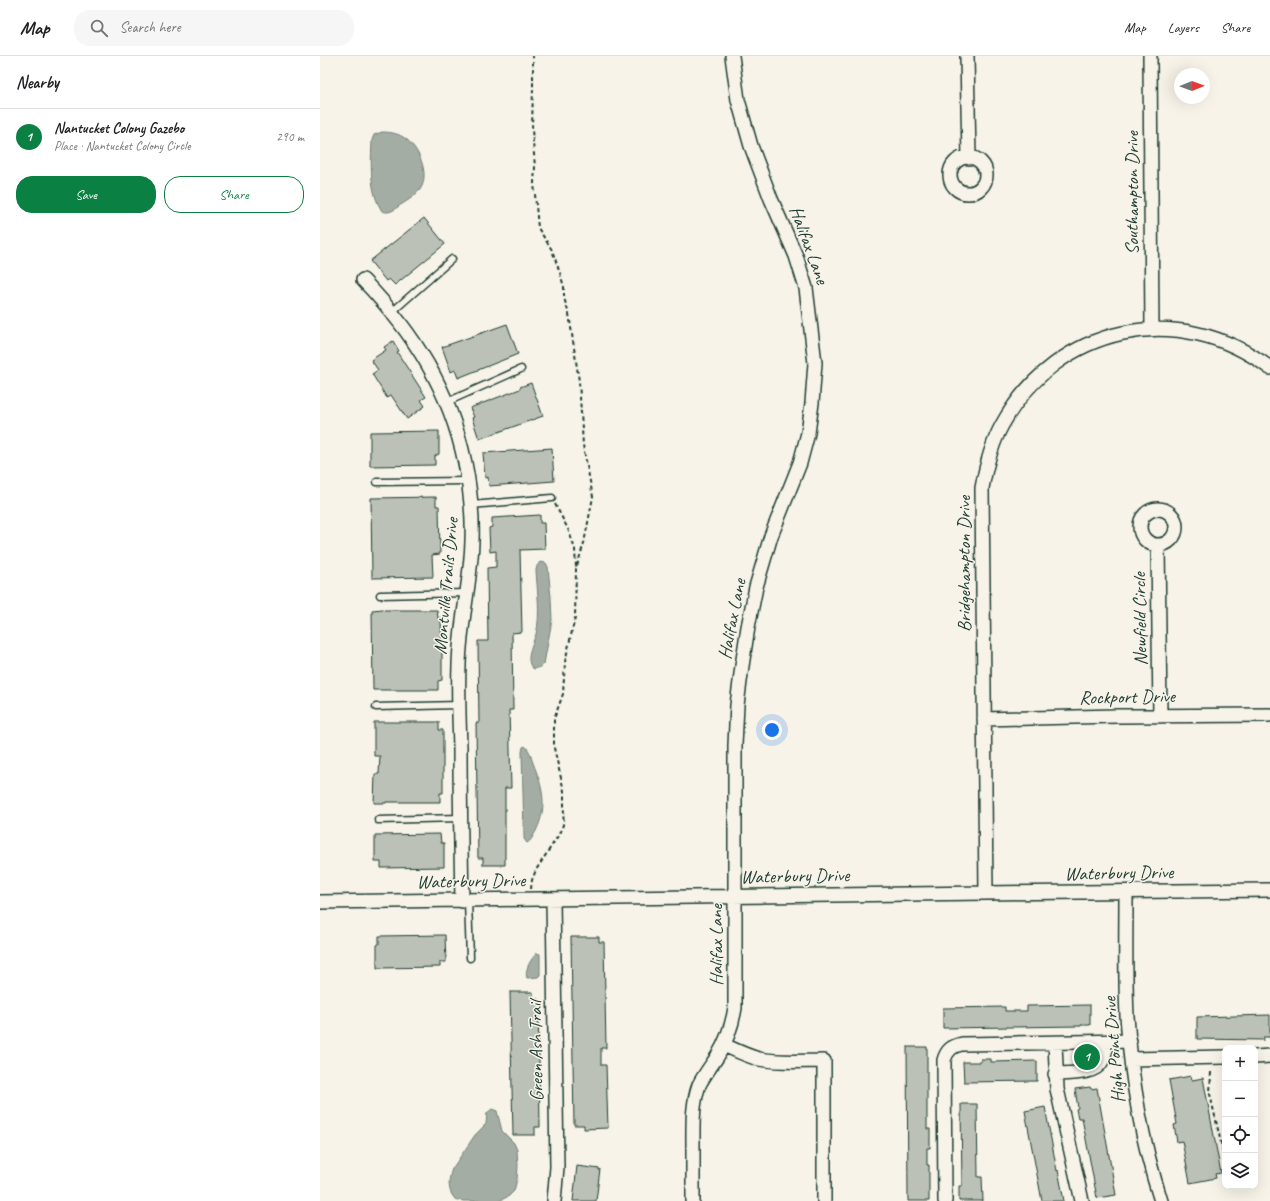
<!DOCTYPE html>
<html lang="en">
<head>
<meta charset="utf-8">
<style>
  body { margin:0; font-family:Caveat,sans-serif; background:#f6f6f6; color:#202124 }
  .controls { position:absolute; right:12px; bottom:12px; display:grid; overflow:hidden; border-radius:8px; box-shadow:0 4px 16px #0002 }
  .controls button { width:36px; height:36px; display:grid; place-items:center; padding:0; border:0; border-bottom:1px solid #e0e0e0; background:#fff; color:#202124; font:20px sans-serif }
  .compass { position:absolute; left:854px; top:12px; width:36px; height:36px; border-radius:50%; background:#fff; box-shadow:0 4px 16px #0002; rotate:89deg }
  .you { position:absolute; left:452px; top:674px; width:14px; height:14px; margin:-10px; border:3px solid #fff; border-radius:50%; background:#1a73e8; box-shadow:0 0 0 6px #1a73e833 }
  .badge { display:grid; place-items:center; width:26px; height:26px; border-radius:50%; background:#0b8043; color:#fff; font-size:13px; font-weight:700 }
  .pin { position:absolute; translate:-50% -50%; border:2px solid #fff; box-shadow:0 1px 4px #0006 }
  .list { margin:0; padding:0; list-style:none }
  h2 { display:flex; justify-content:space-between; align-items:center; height:52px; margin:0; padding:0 16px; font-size:17px }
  h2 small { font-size:13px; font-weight:400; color:#757577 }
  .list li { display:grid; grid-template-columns:26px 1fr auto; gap:12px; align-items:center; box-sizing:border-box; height:56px; padding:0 16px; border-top:1px solid #e0e0e0 }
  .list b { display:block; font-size:15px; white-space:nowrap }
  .list p { margin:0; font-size:13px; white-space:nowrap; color:#757577 }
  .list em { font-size:13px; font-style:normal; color:#757577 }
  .actions { display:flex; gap:8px; padding:12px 16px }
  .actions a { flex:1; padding:9px 0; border:1px solid #0b8043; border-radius:16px; text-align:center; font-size:14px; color:#0b8043 }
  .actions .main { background:#0b8043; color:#fff }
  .icon { flex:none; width:22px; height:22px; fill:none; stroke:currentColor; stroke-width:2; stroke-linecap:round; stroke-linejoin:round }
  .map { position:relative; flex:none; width:950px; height:1145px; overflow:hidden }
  header { display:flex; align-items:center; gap:24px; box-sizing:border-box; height:56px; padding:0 20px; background:#fff; border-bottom:1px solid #e0e0e0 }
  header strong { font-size:19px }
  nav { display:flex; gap:22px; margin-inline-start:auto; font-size:14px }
  .search { width:280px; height:36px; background:#f6f6f6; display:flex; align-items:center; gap:10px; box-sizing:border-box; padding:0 14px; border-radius:16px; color:#757577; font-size:15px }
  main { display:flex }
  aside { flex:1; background:#fff }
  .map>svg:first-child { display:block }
  .water { fill:#a4ada3; stroke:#6f8077 }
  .building { fill:#bbc1b6; stroke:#1f3d34 }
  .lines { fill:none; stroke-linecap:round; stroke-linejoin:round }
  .lane-casing { stroke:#1f3d34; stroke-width:9 }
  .street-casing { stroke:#1f3d34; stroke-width:16 }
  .path { stroke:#1f3d34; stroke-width:2; stroke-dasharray:4 3; stroke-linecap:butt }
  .lane { stroke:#f7f3e8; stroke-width:6 }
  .street { stroke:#f7f3e8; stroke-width:13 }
  .labels { text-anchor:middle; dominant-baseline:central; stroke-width:3; stroke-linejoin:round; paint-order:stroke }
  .street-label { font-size:19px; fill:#1f3d34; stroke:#f7f3e8 }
</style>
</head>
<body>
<header>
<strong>Map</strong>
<div class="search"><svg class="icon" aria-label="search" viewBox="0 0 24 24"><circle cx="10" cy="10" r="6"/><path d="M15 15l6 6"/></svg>Search here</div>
<nav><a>Map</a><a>Layers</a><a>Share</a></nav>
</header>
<main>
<aside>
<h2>Nearby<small></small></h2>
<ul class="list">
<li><span class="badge">1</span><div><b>Nantucket Colony Gazebo</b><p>Place · Nantucket Colony Circle</p></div><em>290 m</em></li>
</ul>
<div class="actions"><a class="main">Save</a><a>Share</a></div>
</aside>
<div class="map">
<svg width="950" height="1145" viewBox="0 0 950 1145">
  <rect width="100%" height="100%" fill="#f7f3e8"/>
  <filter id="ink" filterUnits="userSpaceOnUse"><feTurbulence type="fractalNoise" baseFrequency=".025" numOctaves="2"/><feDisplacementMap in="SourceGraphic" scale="8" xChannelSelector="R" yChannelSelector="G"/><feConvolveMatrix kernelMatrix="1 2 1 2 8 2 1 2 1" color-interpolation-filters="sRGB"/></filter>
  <g filter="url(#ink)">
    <!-- water -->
    <path class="water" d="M62,76C69,76 77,77 83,81C97,89 109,114 102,130C99,138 87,145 79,150C74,154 69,158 62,155C49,135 51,108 52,84L54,79Z
      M220,506L226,507L228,511L231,542L232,564L224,608L221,611L214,613C203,606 213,587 216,578C221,559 217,534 216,514L217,510Z
      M205,690C210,694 211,701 213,707C223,732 228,750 216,775C213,780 211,785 207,787L204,783V779L202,696L203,691Z
      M217,897L220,898V919L218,921L207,922C204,914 211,903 217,897Z
      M172,1053L177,1055L182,1075L194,1087L197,1094L198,1110L197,1123L194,1135L189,1140L179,1145H144L136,1144C127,1135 128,1124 132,1113L155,1079L166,1068L167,1057Z"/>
    <!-- building -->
    <path class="building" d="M104,162L125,188L75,229L69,223L66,225L50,205Z
      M187,268L198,298L138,322L135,314L131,316L122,291Z
      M73,285L79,295L77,296L106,341L101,344L105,350L87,363L71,339L67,342L52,318L58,314L51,304L66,294L64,291Z
      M211,327L223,360L159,383L152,362L154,361L150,352L200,333V331Z
      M119,375V398L115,400V409L50,410V376Z
      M232,392L234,425L169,430L168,421L165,422L163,397Z
      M116,441V450H119L120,498L112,499L113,521L52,522L51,442Z
      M220,459V467H224L225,493L200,494L202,576L192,577L193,654H189L191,732H185V809H163V802H158L156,667H159L158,585H168L167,512L176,511V495L170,496L169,472L172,471V462Z
      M63,553L64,554H117L118,562H121L122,600V624L118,625V634H53L52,554Z
      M54,666H119V674H123V737H120V746H66V747H54L55,718H59L60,700H54Z
      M120,778L121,787H124V811L61,812V806H55V779Z
      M125,879L126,906H120V911L57,912V889L59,888V880Z
      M251,881H279V886H284L286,992H281V1009H286L288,1072L264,1073V1069H254Z
      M190,936H213V943H218L220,1071H215V1079H193Z
      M770,949V969H761V970L623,972V952L685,951V955H707V950Z
      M950,959V981H943L944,984L877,983V961Z
      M587,991H607V1073H610V1092H607V1109H609V1145H588Z
      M765,994L772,995L775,1001L770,1006L763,1008L760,1006L759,1000L762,996Z
      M661,1003H671V1006L717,1005V1025L644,1026L643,1006H661Z
      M871,1020L872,1024L883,1022L901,1117L895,1118L896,1122L870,1127L862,1085L857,1086L854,1069L857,1068L849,1024Z
      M770,1031L771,1033L777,1032L796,1139L777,1142L762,1062H758L756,1053L758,1052L755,1033Z
      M641,1048H657L658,1121H662L663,1145H639V1130H642Z
      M725,1051L737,1115L738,1114L744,1145H722L705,1055Z
      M257,1110L280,1113L276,1145H253Z"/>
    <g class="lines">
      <defs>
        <path id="lane" d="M72,256L132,203
          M127,346L201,313
          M57,426L148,425
          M151,449L232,442
          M60,539L146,537
          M56,651L139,649
          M58,764L141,762
          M148,845L150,902"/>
        <path id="street" d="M647,0L649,102
          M830,0L832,273
          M630 119a18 18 0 1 1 36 0a18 18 0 1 1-36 0Z
          M43,224C94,277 130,334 145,407C150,432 153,459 152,485C151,526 140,567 139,609C138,636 139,664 140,691C140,742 141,793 142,845
          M820 471a18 18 0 1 1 36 0a18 18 0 1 1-36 0Z
          M838,489L840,660
          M664,663L797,660L950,659
          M806,836C806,877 805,919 807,960C811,1023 822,1086 841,1145
          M666,837L662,432C666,410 671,389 682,369C737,269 859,243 950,312
          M233,843L237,1111L234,1145
          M0,846L666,837L950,834
          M735,987L737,1033L762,1145
          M404,989C415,994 427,1000 439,1003C460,1007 482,1005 504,1005V1145
          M935,1001L950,1000
          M811,1003L905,1001
          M735,1018C749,1017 775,1019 782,1005C785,999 785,991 791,986
          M373,1145C373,1127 373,1108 373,1090C373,1069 372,1049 379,1029C384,1019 391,1010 397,1001C407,985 412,970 415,952V689L417,649L422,610L428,571L436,531L451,480L480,407L488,377L492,347L495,307L486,232L476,200L451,143L431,90L418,44L412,0
          M625,1145L624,1004C627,994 632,990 642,988L810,985"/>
      </defs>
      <!-- lane casing -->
      <use href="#lane" class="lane-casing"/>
      <!-- street casing -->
      <use href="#street" class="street-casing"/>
      <!-- path -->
      <path class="path" d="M235,448L248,473L255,493L256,512
        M211,833L212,824L216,814L238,780L243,769L244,753V735L234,692V663L243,638L245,606L255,562L256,513L264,487L273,441L263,389L259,325L249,258L244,242V231L240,217L232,194L218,172L214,127L215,111L212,73L213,31V0
        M891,1016L890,1038L905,1105"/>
      <!-- lane -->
      <use href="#lane" class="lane"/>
      <!-- street -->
      <use href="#street" class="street"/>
    </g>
  </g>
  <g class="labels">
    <!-- street labels -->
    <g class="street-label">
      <text transform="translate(812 137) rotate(-90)">Southampton Drive</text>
      <text transform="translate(489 189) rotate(70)">Halifax Lane</text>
      <text transform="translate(644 508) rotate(-90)">Bridgehampton Drive</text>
      <text transform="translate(126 530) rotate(-85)">Montville Trails Drive</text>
      <text transform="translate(412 563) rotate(-79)">Halifax Lane</text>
      <text transform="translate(820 563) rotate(-91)">Newfield Circle</text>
      <text transform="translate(807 641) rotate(-1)">Rockport Drive</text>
      <text transform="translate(799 817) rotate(-1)">Waterbury Drive</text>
      <text transform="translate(475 820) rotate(-1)">Waterbury Drive</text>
      <text transform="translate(151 825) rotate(-1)">Waterbury Drive</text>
      <text transform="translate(396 889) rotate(-90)">Halifax Lane</text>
      <text transform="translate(794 994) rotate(-95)">High Point Drive</text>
      <text transform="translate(216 995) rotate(-91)">Green Ash Trail</text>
    </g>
  </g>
</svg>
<div class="controls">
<button>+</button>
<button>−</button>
<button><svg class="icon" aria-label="locate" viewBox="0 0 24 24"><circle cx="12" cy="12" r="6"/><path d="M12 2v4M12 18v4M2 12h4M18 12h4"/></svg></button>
<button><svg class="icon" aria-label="layers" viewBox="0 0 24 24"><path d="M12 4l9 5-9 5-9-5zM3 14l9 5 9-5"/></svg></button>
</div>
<svg class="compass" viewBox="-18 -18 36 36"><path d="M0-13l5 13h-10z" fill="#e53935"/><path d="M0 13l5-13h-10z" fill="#757577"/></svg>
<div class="you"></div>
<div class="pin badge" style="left:767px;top:1001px">1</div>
</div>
</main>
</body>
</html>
